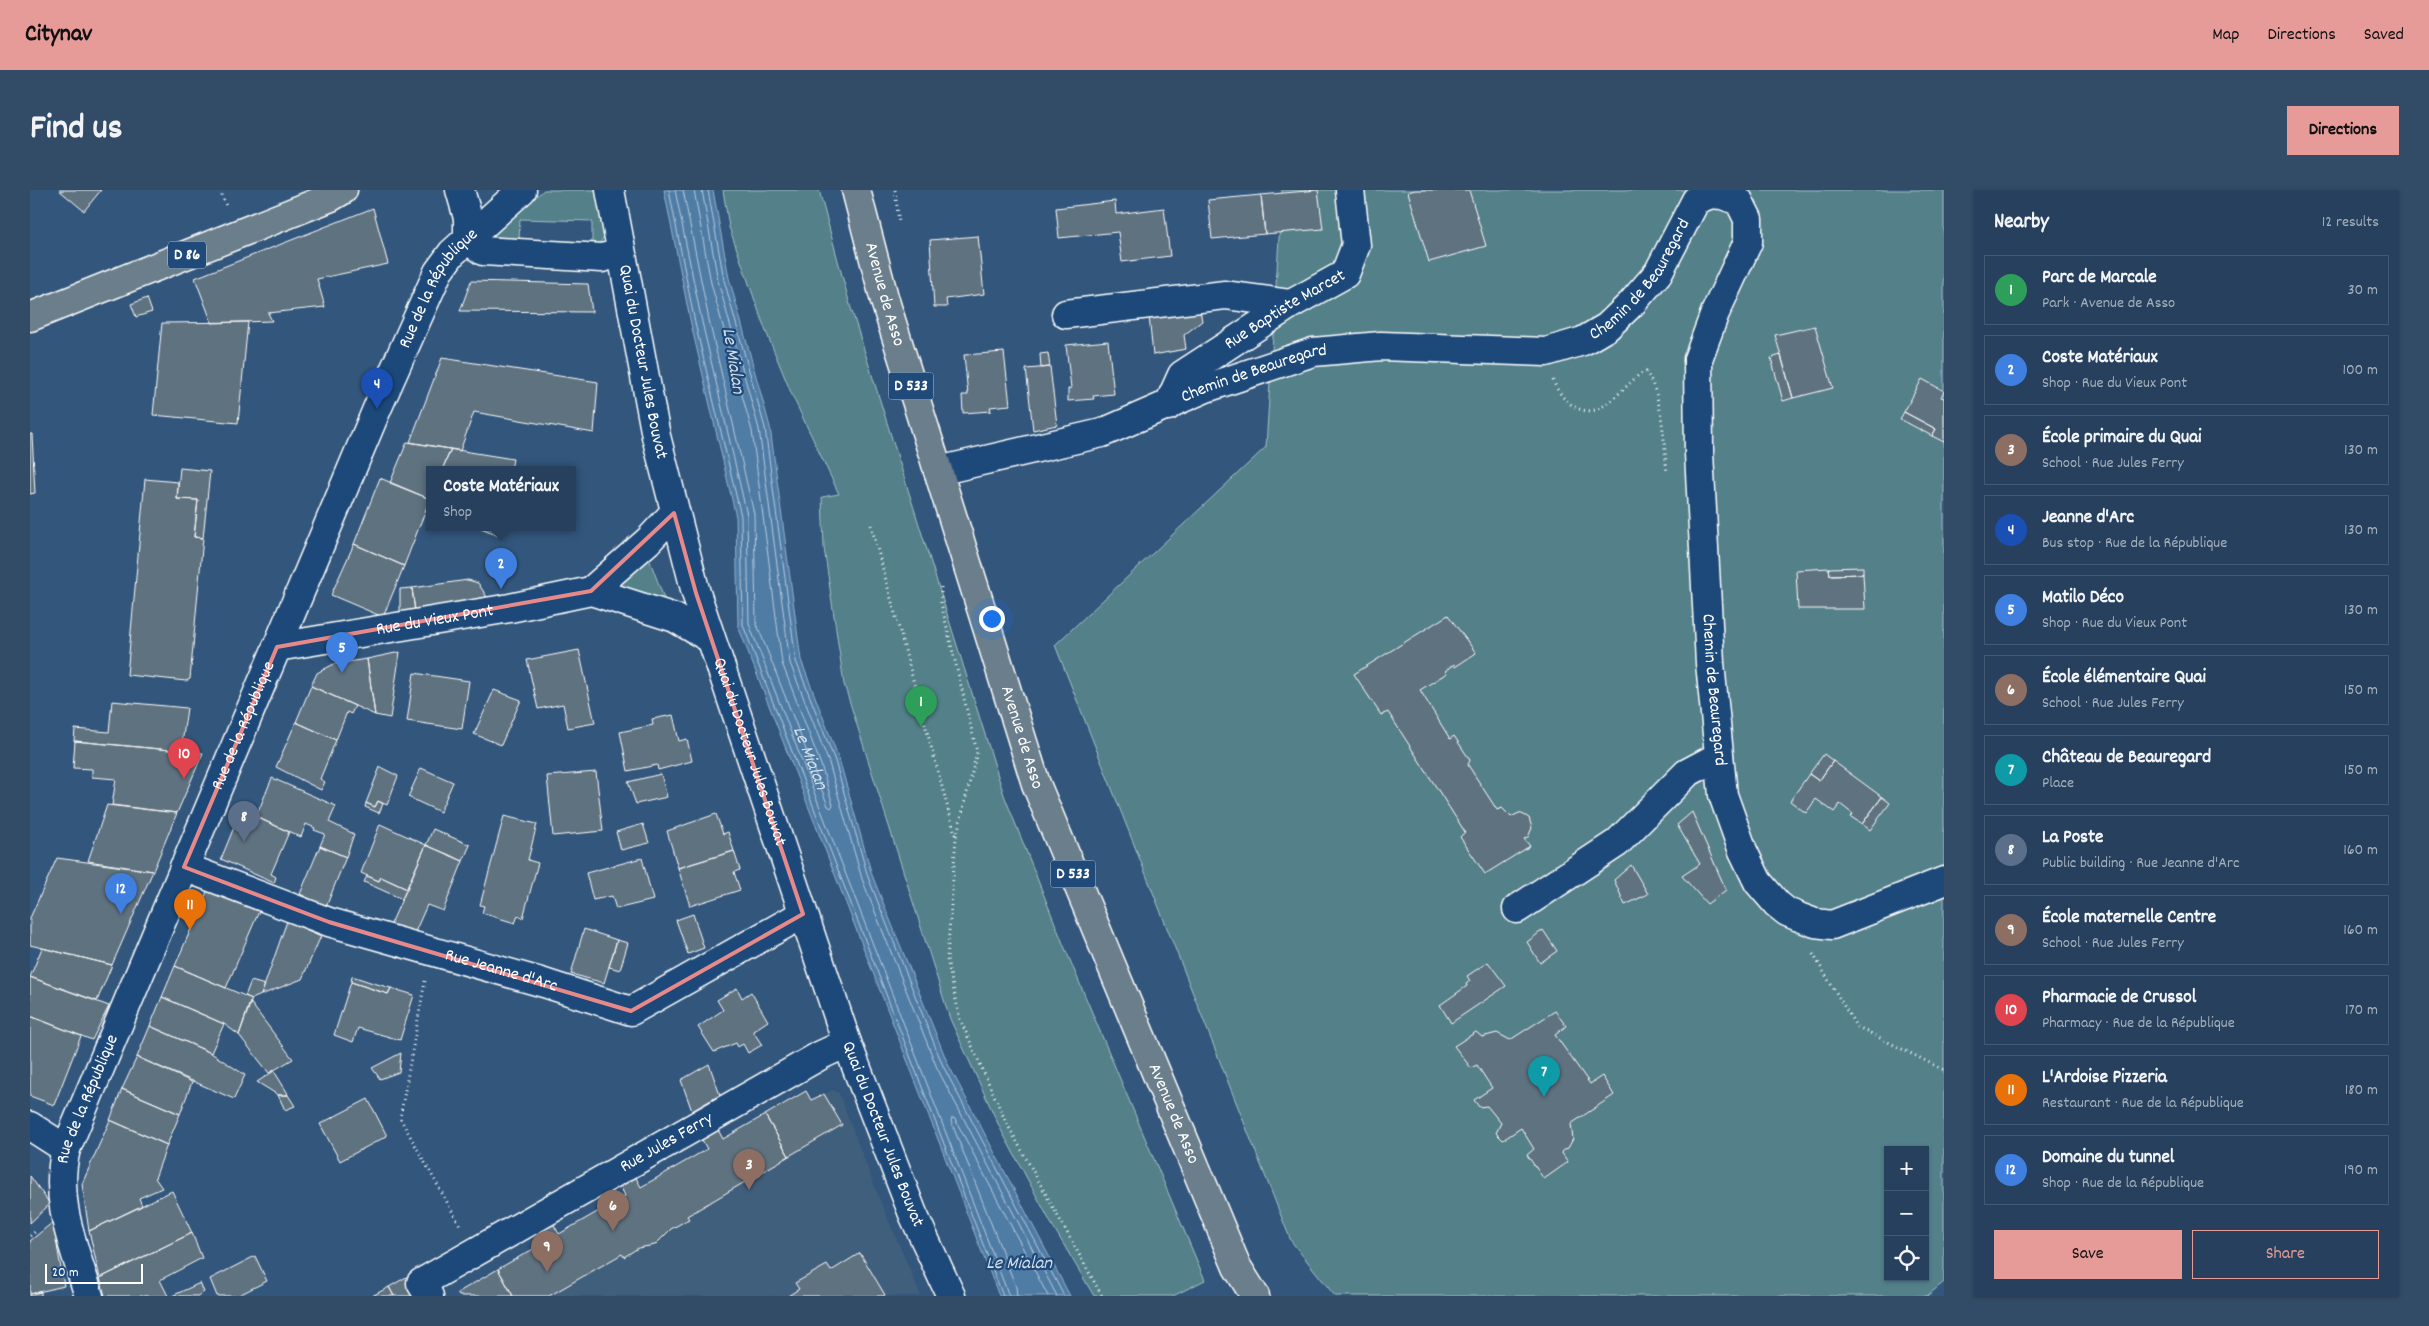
<!DOCTYPE html>
<html lang="en">
<head>
<meta charset="utf-8">
<style>
  body { margin:0; font-family:Dekko,sans-serif; background:#324b66; color:#f1f3f6 }
  .controls { position:absolute; right:15px; bottom:15px; display:grid; overflow:hidden; border-radius:0px; box-shadow:0 1px 4px #0004 }
  .controls button { width:45px; height:45px; display:grid; place-items:center; padding:0; border:0; border-bottom:1px solid #425972; background:#26405d; color:#f1f3f6; font:25px sans-serif }
  .scale { position:absolute; left:15px; bottom:12px; width:98px; box-sizing:border-box; padding-left:5px; border:2px solid #fff; border-top:0; font-size:14px; line-height:18px; white-space:nowrap; color:#fff; -webkit-text-stroke:4px #1f4a7a; paint-order:stroke }
  .you { position:absolute; left:961px; top:428px; width:18px; height:18px; margin:-12px; border:4px solid #fff; border-radius:50%; background:#1a73e8; box-shadow:0 0 0 8px #1a73e833 }
  .badge { display:grid; place-items:center; width:32px; height:32px; border-radius:50%; background:#e69b98; color:#fff; font-size:16px; font-weight:700 }
  .pin { position:absolute; translate:-50% -41px; filter:drop-shadow(0 1px 2px #0008) }
  .pin::after { content:''; position:absolute; top:26px; width:18px; height:15px; background:inherit; clip-path:polygon(0 0,100% 0,50% 100%) }
  .popup { position:absolute; left:396px; top:276px; width:150px; height:65px; box-sizing:border-box; display:grid; place-content:center; border-radius:0px; background:#26405d; filter:drop-shadow(0 1px 4px #0005); font-size:16px; white-space:nowrap; color:#a4afbc }
  .popup b { font-size:19px; color:#f1f3f6 }
  .popup::after { content:''; position:absolute; left:50%; top:100%; margin-left:-10px; border:10px solid transparent; border-top-color:#26405d }
  .list { margin:0; padding:0; list-style:none }
  h2 { display:flex; justify-content:space-between; align-items:center; height:65px; margin:0; padding:0 20px; font-size:21px }
  h2 small { font-size:16px; font-weight:400; color:#a4afbc }
  .list li { display:grid; grid-template-columns:32px 1fr auto; gap:15px; align-items:center; box-sizing:border-box; height:70px; margin:0 10px 10px; padding:0 10px; border:1px solid #425972; border-radius:0px }
  .list b { display:block; font-size:19px; white-space:nowrap }
  .list p { margin:0; font-size:16px; white-space:nowrap; color:#a4afbc }
  .list em { font-size:16px; font-style:normal; color:#a4afbc }
  .actions { display:flex; gap:10px; padding:15px 20px }
  .actions a { flex:1; padding:11px 0; border:1px solid #e69b98; border-radius:0px; text-align:center; font-size:18px; color:#e69b98 }
  .actions .main { background:#e69b98; color:#111 }
  .icon { flex:none; width:28px; height:28px; fill:none; stroke:currentColor; stroke-width:2; stroke-linecap:round; stroke-linejoin:round }
  .map { position:relative; flex:none; width:1914px; height:1106px; overflow:hidden; border-radius:0px }
  header { display:flex; align-items:center; gap:30px; box-sizing:border-box; height:70px; padding:0 25px; background:#e69b98; color:#111 }
  header strong { font-size:24px }
  nav { display:flex; gap:28px; margin-inline-start:auto; font-size:18px }
  .intro { display:flex; align-items:center; justify-content:space-between; box-sizing:border-box; height:120px; padding:0 30px }
  h1 { margin:0; font-size:35px }
  .button { padding:12px 22px; border-radius:0px; background:#e69b98; color:#111; font-size:18px; font-weight:700 }
  main { display:flex; gap:30px; padding:0 30px }
  aside { flex:1; background:#26405d; border-radius:0px; box-shadow:0 1px 4px #0004 }
  .map>svg:first-child { display:block }
  .built { fill:#405e7d }
  .green { fill:#538089; stroke:#a9c0c4; fill-rule:evenodd }
  .water { fill:#507ba5; stroke:#96b0c9 }
  .lines { fill:none; stroke-linecap:round; stroke-linejoin:round }
  .shore { stroke:#b9cadb; stroke-width:1 }
  .building { fill:#5f7280; stroke:#fff }
  .minor-casing { stroke:#fff; stroke-width:31 }
  .major-casing { stroke:#fff; stroke-width:31 }
  .path { stroke:#fff; stroke-width:3; stroke-dasharray:1 4; stroke-linecap:butt }
  .minor { stroke:#1f4a7a; stroke-width:28 }
  .major { stroke:#6b7e8b; stroke-width:28 }
  .marked { fill:none; stroke:#e88989; stroke-width:4; stroke-linejoin:round }
  .labels { text-anchor:middle; dominant-baseline:central; stroke-width:4.5; stroke-linejoin:round; paint-order:stroke }
  .shield { fill:#1f4a7a; stroke:#bcc9d7; stroke-width:1 }
  .shield-label { font-size:16px; font-weight:bold; fill:#fff }
  .street-label { font-size:18px; fill:#fff; stroke:#1f4a7a }
  .water-label { font-size:19px; font-style:italic; fill:#d3dee8; stroke:#1f4a7a }
</style>
</head>
<body>
<header>
<strong>Citynav</strong>
<nav><a>Map</a><a>Directions</a><a>Saved</a></nav>
</header>
<div class="intro"><h1>Find us</h1><a class="button">Directions</a></div>
<main>
<div class="map">
<svg width="1914" height="1106" viewBox="0 0 1914 1106">
  <rect width="100%" height="100%" fill="#32567c"/>
  <filter id="ink" filterUnits="userSpaceOnUse"><feTurbulence type="fractalNoise" baseFrequency=".02" numOctaves="2"/><feDisplacementMap in="SourceGraphic" scale="10" xChannelSelector="R" yChannelSelector="G"/><feConvolveMatrix kernelMatrix="1 2 1 2 8 2 1 2 1" color-interpolation-filters="sRGB"/></filter>
  <g filter="url(#ink)">
    <!-- built -->
    <path class="built" d="M803,900L809,903L847,1003L891,1106H429L427,1103L512,1054L506,1043L523,1034L529,1044L595,1006L605,986L611,997L677,959L687,938L693,948L776,901L781,910Z"/>
    <!-- green -->
    <path class="green" d="M514,0H572L574,47L569,54L562,55V31L490,29L489,51L467,53L461,44Z
      M693,0H789L820,115L974,605L1034,756L1175,1090L1143,1106H1064L1021,1033L970,938L920,829L814,494L794,358L792,307L809,304L762,205L735,139L699,37Z
      M1252,0H1914V1092L1897,1106H1305L1261,1051L1025,455L1236,257ZM1858,960H1895V1087H1858Z
      M617,363L638,419L583,394Z"/>
    <!-- water -->
    <path class="water" d="M634,0H683L699,88L740,237L771,470L809,569L842,685L918,874L1040,1106H969L708,436L706,327L661,134Z"/>
    <g class="lines">
      <!-- shore -->
      <g class="shore">
        <path d="M639,0L665,133L711,326L713,435L973,1106"/>
        <path d="M645,0L672,132L717,325L719,434L979,1106"/>
        <path id="s1" d="M653,0L679,130L724,324L726,432L798,616L801,618L803,615L791,575L752,473L722,241L681,93L664,0"/>
        <path d="M672,0L688,91L729,239L760,473L799,573L832,689L907,878L1027,1106"/>
        <path d="M678,0L694,90L735,238L766,471L805,571L838,687L913,876L1034,1106"/>
        <path d="M987,1106L986,1097L921,931L922,928L925,929L1018,1106"/>
      </g>
    </g>
    <!-- building -->
    <path class="building" d="M29,0H71L54,21Z
      M1288,0L1293,39L1235,44L1231,5Z
      M1385,0H1439L1456,56L1399,72L1378,2Z
      M1231,5L1235,44L1182,49L1178,10Z
      M1085,11L1086,24L1134,18L1140,66L1092,72L1088,42L1029,48L1026,18Z
      M343,18L358,74L287,89L295,117L238,123L242,131L182,133L165,88Z
      M948,46L954,104L916,109L917,117H904L900,50Z
      M441,91L558,94L562,122L430,121Z
      M117,108L122,122L106,127L101,114Z
      M1170,120L1172,131L1154,145L1156,159L1123,165L1119,126Z
      M218,132L208,233L123,225L132,133Z
      M1785,136L1803,198L1763,208L1745,145Z
      M1078,151L1084,204L1063,206L1064,209L1038,211V199L1041,198L1036,155Z
      M974,162L980,215L960,217L961,221L933,223L932,205H938L934,165Z
      M1018,163L1020,177L1011,178L1010,164Z
      M1751,165L1763,208L1753,211L1741,168Z
      M412,168L568,192L564,243L444,222L430,261L380,252Z
      M1020,177L1027,235L1003,240L996,179Z
      M1892,189L1914,201L1911,207L1914,208V252L1902,246L1906,239L1874,222Z
      M1874,222L1906,239L1902,246L1870,229Z
      M0,244H2L5,303L0,304Z
      M377,252L421,259L412,280H400V309L360,293Z
      M421,259L483,269L481,280H412Z
      M150,278L180,281L173,348L164,347L168,310L147,309Z
      M350,288L400,309L374,376L324,354Z
      M115,289L148,292L147,309L168,310L164,347L173,348L160,489L156,491L97,485Z
      M451,338H469L468,345Z
      M324,354L374,376L353,427L301,405Z
      M1833,377V384L1800,385L1799,378Z
      M1799,378L1800,385L1833,384L1835,419H1768L1766,380Z
      M438,390L448,393L457,407L385,422L382,398Z
      M382,398L385,422L370,424V399Z
      M1418,425L1446,463L1425,477L1424,474L1415,481L1417,483L1390,500L1420,549L1424,546L1440,570L1438,575L1467,620L1472,618L1481,627L1489,623L1494,625L1499,628L1502,638L1498,647L1494,649L1500,656L1455,684L1430,647L1435,642L1358,522L1351,525L1324,484Z
      M549,460L565,533L538,538L533,514L508,519L497,470Z
      M370,462L360,528L345,525L337,469Z
      M337,469L345,525L281,496L287,483L304,474Z
      M384,483L439,491L432,539L377,531Z
      M281,496L325,516L321,524L317,522L306,550L266,532Z
      M464,500L491,510L471,555L444,544Z
      M82,511L157,518L151,561L44,551L45,539L79,542Z
      M643,525L649,551L657,549L662,571L628,580L627,575L598,581L590,542L623,535L622,529Z
      M266,532L306,550L290,589L295,592L291,600L246,577Z
      M45,551L151,561L173,563L147,623L82,615L86,589L62,587V579L43,578Z
      M1794,564L1803,571L1789,591L1779,584Z
      M1803,571L1852,607L1832,634L1821,627L1823,624L1810,614L1804,622L1786,609L1776,623L1760,611L1779,584L1789,591Z
      M350,577L368,586L357,615L348,611L345,617L336,613Z
      M391,578L423,592L410,622L378,607Z
      M566,582L573,641L523,646L517,586Z
      M631,584L637,607L606,614L598,592Z
      M242,588L306,616L299,632L324,644L316,667L290,656L295,644L284,640L285,638L276,634L271,647L226,627Z
      M1852,607L1860,613L1840,640L1832,634Z
      M348,611L353,614L349,623L335,617L336,613L345,617Z
      M77,615L147,623L123,681L58,671Z
      M211,620L259,642L241,684L246,687L244,693L191,669Z
      M1662,622L1696,700L1677,714L1652,686L1670,674L1647,635Z
      M686,624L693,644L698,642L704,661L648,678L637,641Z
      M474,626L507,634L498,670L508,673L493,728L488,726L485,733L452,723L454,716L450,715Z
      M350,634L396,655L377,699L351,687L349,691L331,683Z
      M613,634L619,653L591,660L586,642Z
      M403,639L440,655L433,671L396,655Z
      M396,655L433,671L413,721L397,715L385,742L360,736Z
      M290,656L316,667L296,717L270,704Z
      M704,661L710,680L704,682L710,700L660,716L648,678Z
      M27,668L123,681L82,775L0,755V728Z
      M612,668L623,710L586,719L582,706L563,710L556,683Z
      M1601,675L1618,704L1595,715L1584,690Z
      M337,686L349,691L351,687L377,699L372,709L334,692Z
      M179,697L230,719L196,798L145,776Z
      M663,724L674,758L658,764L646,730Z
      M257,731L291,746L272,789L231,805Z
      M554,739L587,750L574,793L541,784Z
      M1513,740L1527,761L1510,773L1497,752Z
      M587,750L598,753L590,780L579,777Z
      M12,758L82,775L67,811L0,787Z
      M1458,772L1476,796L1421,833L1410,815L1437,796L1436,794L1440,791L1437,786Z
      M145,776L222,809L209,845L194,834L132,807Z
      M322,786L340,792L361,798L358,804L321,792Z
      M0,787L79,816L62,850L0,826Z
      M221,791L235,795L231,805L222,809L215,806Z
      M321,792L358,804L361,798L384,805L370,850L328,838L323,852L304,845Z
      M707,798L712,808L721,802L738,831L723,841L732,855L718,863L713,854L708,857L706,853L684,862L668,837L693,820L687,810Z
      M132,807L194,834L181,863L120,836Z
      M220,812L263,869L239,883L209,845Z
      M1525,821L1536,836L1525,845L1560,894L1572,886L1584,905L1541,934L1543,949L1538,958L1531,962L1538,972L1514,989L1497,965L1504,959L1491,938L1473,950L1466,943L1471,933L1457,916L1449,917L1444,910L1462,898L1447,875L1441,878L1424,856L1446,842L1452,847L1467,843L1480,850Z
      M0,826L51,846L24,915L0,906Z
      M120,836L181,863L215,885L204,909L107,867Z
      M371,863L369,882L350,889L342,878Z
      M107,867L162,892L150,924L92,899Z
      M679,874L690,905L662,921L651,890Z
      M244,881L257,902L258,905H248L227,892Z
      M92,899L150,924L137,955L80,930Z
      M776,901L781,910L794,904L812,935L759,966L735,925Z
      M248,905H258L265,916L255,920Z
      M338,909L357,946L310,971L290,934Z
      M735,925L759,966L657,1026L659,1029L641,1039L625,1055L608,1058L594,1067L592,1064L519,1106H483L468,1079L512,1054L506,1043L523,1033L529,1044L595,1006L590,995L605,986L611,997L677,959L671,948L687,938L693,949Z
      M80,930L137,955L125,988L132,998L109,1008L112,1016L59,1041L52,994Z
      M0,986L20,1014L0,1033Z
      M142,1001L162,1043L70,1088L59,1041Z
      M23,1032L34,1096L0,1104V1051Z
      M162,1043L172,1068L130,1090L138,1106H75L70,1088Z
      M830,1063L855,1105L853,1106H758L769,1099L765,1093L797,1075L801,1081Z
      M225,1066L237,1091L207,1106H187L180,1089Z
      M468,1079L483,1106H429L427,1103Z
      M380,1085L392,1106H364L359,1097Z
      M170,1093L174,1102L168,1106H142Z
      M359,1097L364,1106H342Z
      M11,1102V1106H0V1104Z"/>
    <g class="lines">
      <defs>
        <g id="minor">
          <path d="M430,0L438,28V50L453,61L572,68L591,63"/>
          <path id="s2" d="M580,0L626,246L666,403L817,853L883,1024L921,1106"/>
          <path d="M1036,124L1195,105L1261,114"/>
          <path id="s3" d="M1138,216L1152,185L1261,114L1315,84L1326,55L1320,0"/>
          <path id="s4" d="M908,281L1072,243L1176,198L1283,162L1351,156L1516,162L1553,151L1577,137L1602,113L1628,83L1666,10L1681,4L1692,5L1709,11L1718,29V52L1685,123L1668,169L1669,263L1680,473L1693,605L1713,661L1728,692L1747,714L1757,722L1769,727L1785,733L1802,735L1914,691"/>
          <path d="M561,401L618,351L644,323"/>
          <path id="s5" d="M247,457L480,418L561,401L645,428L681,449"/>
          <path id="s6" d="M154,677L299,732L514,793L601,821L773,724"/>
          <path d="M1487,719L1587,653L1657,583L1689,566"/>
          <path d="M0,936L36,959"/>
          <path id="s7" d="M59,1106C44,1057 23,1010 36,959L347,219L408,82L422,63L492,0"/>
          <path id="s8" d="M399,1106L391,1093L791,865L817,853"/>
        </g>
        <g id="major">
          <path id="s9" d="M826,0L855,111L1006,594L1207,1077L1225,1106"/>
          <path d="M0,127L301,7L313,0"/>
        </g>
      </defs>
      <!-- minor casing -->
      <use href="#minor" class="minor-casing"/>
      <!-- major casing -->
      <use href="#major" class="major-casing"/>
      <!-- path -->
      <path class="path" d="M190,0L196,16
        M865,0L869,33
        M1523,190C1529,207 1548,227 1568,219C1580,214 1599,193 1610,184L1616,182C1633,206 1634,254 1637,283
        M841,335L926,648
        M911,397V413L947,562L926,648L917,769L930,829L976,932L1072,1106
        M1783,764L1826,836L1914,880
        M395,791L370,928L431,1037
        M0,1046L7,1040"/>
      <!-- minor -->
      <use href="#minor" class="minor"/>
      <!-- major -->
      <use href="#major" class="major"/>
    </g>
  </g>
  <!-- marked area -->
  <path class="marked" d="M644,323L666,403L773,724L601,821L299,732L154,677L247,457L561,401Z"/>
  <g class="labels">
    <!-- shield labels -->
    <g class="shield">
      <rect x="138" y="51.5" width="38" height="27" rx="4"/>
      <rect x="858.5" y="182.5" width="45" height="27" rx="4"/>
      <rect x="1020.5" y="670.5" width="45" height="27" rx="4"/>
    </g>
    <g class="shield-label">
      <text x="157" y="65">D 86</text>
      <text x="881" y="196">D 533</text>
      <text x="1043" y="684">D 533</text>
    </g>
    <!-- street labels -->
    <g class="street-label">
      <text stroke="none"><textPath href="#s4" startOffset="752">Chemin de Beauregard</textPath></text>
      <text stroke="none"><textPath href="#s7" startOffset="1090">Rue de la République</textPath></text>
      <text stroke="none"><textPath href="#s9" startOffset="108">Avenue de Asso</textPath></text>
      <text stroke="none"><textPath href="#s3" startOffset="156">Rue Baptiste Marcet</textPath></text>
      <text stroke="none"><textPath href="#s2" startOffset="175">Quai du Docteur Jules Bouvat</textPath></text>
      <text stroke="none"><textPath href="#s4" startOffset="332">Chemin de Beauregard</textPath></text>
      <text stroke="none"><textPath href="#s5" startOffset="160">Rue du Vieux Pont</textPath></text>
      <text stroke="none"><textPath href="#s4" startOffset="1398">Chemin de Beauregard</textPath></text>
      <text stroke="none"><textPath href="#s7" startOffset="610">Rue de la République</textPath></text>
      <text stroke="none"><textPath href="#s9" startOffset="572">Avenue de Asso</textPath></text>
      <text stroke="none"><textPath href="#s2" startOffset="580">Quai du Docteur Jules Bouvat</textPath></text>
      <text stroke="none"><textPath href="#s6" startOffset="334">Rue Jeanne d'Arc</textPath></text>
      <text stroke="none"><textPath href="#s7" startOffset="205">Rue de la République</textPath></text>
      <text stroke="none"><textPath href="#s9" startOffset="978">Avenue de Asso</textPath></text>
      <text stroke="none"><textPath href="#s2" startOffset="985">Quai du Docteur Jules Bouvat</textPath></text>
      <text stroke="none"><textPath href="#s8" startOffset="298">Rue Jules Ferry</textPath></text>
    </g>
    <!-- water labels -->
    <g class="water-label">
      <text transform="translate(702 171) rotate(81)">Le Mialan</text>
      <text stroke="none"><textPath href="#s1" startOffset="586">Le Mialan</textPath></text>
      <text x="989" y="1074">Le Mialan</text>
    </g>
  </g>
</svg>
<div class="controls">
<button>+</button>
<button>−</button>
<button><svg class="icon" aria-label="locate" viewBox="0 0 24 24"><circle cx="12" cy="12" r="6"/><path d="M12 2v4M12 18v4M2 12h4M18 12h4"/></svg></button>
</div>
<div class="scale">20 m</div>
<div class="you"></div>
<div class="pin badge" style="left:891px;top:537px;background:#2e9e5b">1</div>
<div class="pin badge" style="left:471px;top:399px;background:#3f7fe0">2</div>
<div class="popup"><b>Coste Matériaux</b>Shop</div>
<div class="pin badge" style="left:719px;top:1000px;background:#8d6e63">3</div>
<div class="pin badge" style="left:347px;top:219px;background:#1a4fb4">4</div>
<div class="pin badge" style="left:312px;top:483px;background:#3f7fe0">5</div>
<div class="pin badge" style="left:583px;top:1041px;background:#8d6e63">6</div>
<div class="pin badge" style="left:1514px;top:907px;background:#0f9aa8">7</div>
<div class="pin badge" style="left:214px;top:652px;background:#5c6f8a">8</div>
<div class="pin badge" style="left:517px;top:1082px;background:#8d6e63">9</div>
<div class="pin badge" style="left:154px;top:589px;background:#e0444e">10</div>
<div class="pin badge" style="left:160px;top:740px;background:#e8710a">11</div>
<div class="pin badge" style="left:91px;top:724px;background:#3f7fe0">12</div>
</div>
<aside>
<h2>Nearby<small>12 results</small></h2>
<ul class="list">
<li><span class="badge" style="background:#2e9e5b">1</span><div><b>Parc de Marcale</b><p>Park · Avenue de Asso</p></div><em>30 m</em></li>
<li><span class="badge" style="background:#3f7fe0">2</span><div><b>Coste Matériaux</b><p>Shop · Rue du Vieux Pont</p></div><em>100 m</em></li>
<li><span class="badge" style="background:#8d6e63">3</span><div><b>École primaire du Quai</b><p>School · Rue Jules Ferry</p></div><em>130 m</em></li>
<li><span class="badge" style="background:#1a4fb4">4</span><div><b>Jeanne d'Arc</b><p>Bus stop · Rue de la République</p></div><em>130 m</em></li>
<li><span class="badge" style="background:#3f7fe0">5</span><div><b>Matilo Déco</b><p>Shop · Rue du Vieux Pont</p></div><em>130 m</em></li>
<li><span class="badge" style="background:#8d6e63">6</span><div><b>École élémentaire Quai</b><p>School · Rue Jules Ferry</p></div><em>150 m</em></li>
<li><span class="badge" style="background:#0f9aa8">7</span><div><b>Château de Beauregard</b><p>Place</p></div><em>150 m</em></li>
<li><span class="badge" style="background:#5c6f8a">8</span><div><b>La Poste</b><p>Public building · Rue Jeanne d'Arc</p></div><em>160 m</em></li>
<li><span class="badge" style="background:#8d6e63">9</span><div><b>École maternelle Centre</b><p>School · Rue Jules Ferry</p></div><em>160 m</em></li>
<li><span class="badge" style="background:#e0444e">10</span><div><b>Pharmacie de Crussol</b><p>Pharmacy · Rue de la République</p></div><em>170 m</em></li>
<li><span class="badge" style="background:#e8710a">11</span><div><b>L'Ardoise Pizzeria</b><p>Restaurant · Rue de la République</p></div><em>180 m</em></li>
<li><span class="badge" style="background:#3f7fe0">12</span><div><b>Domaine du tunnel</b><p>Shop · Rue de la République</p></div><em>190 m</em></li>
</ul>
<div class="actions"><a class="main">Save</a><a>Share</a></div>
</aside>
</main>
</body>
</html>
